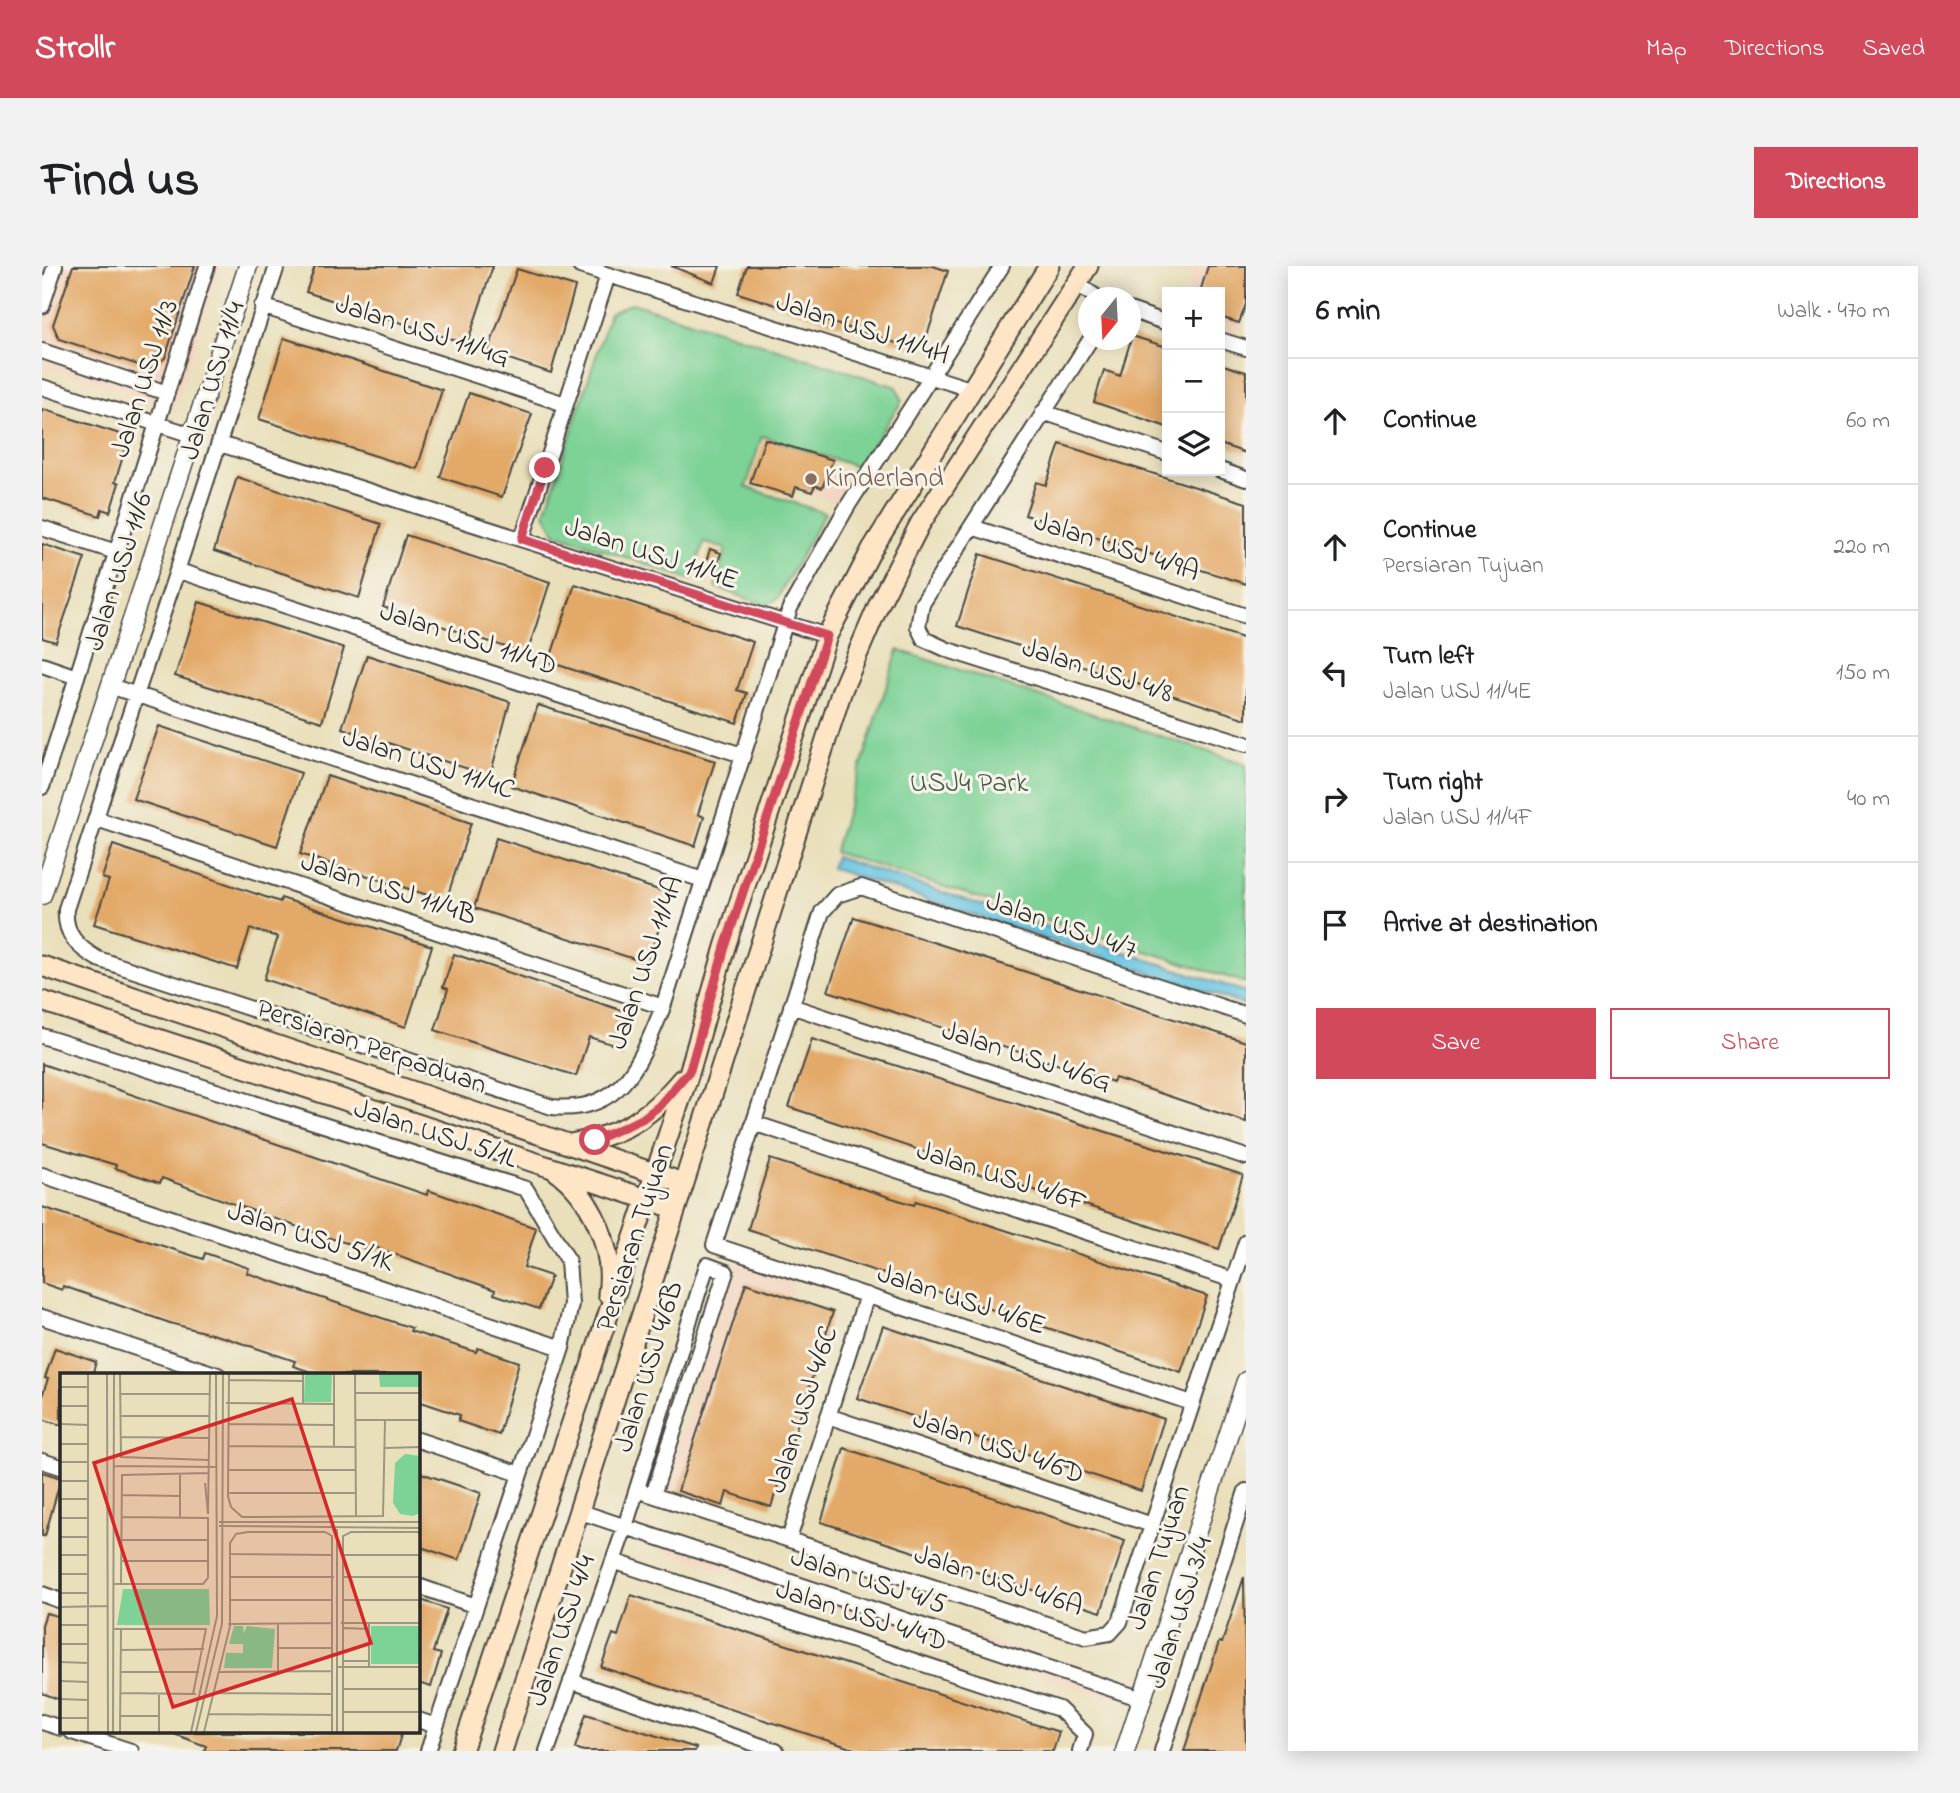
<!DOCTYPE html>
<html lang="en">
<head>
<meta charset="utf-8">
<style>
  body { margin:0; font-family:"Indie Flower",sans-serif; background:#f2f2f2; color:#202124 }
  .controls { position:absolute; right:21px; top:21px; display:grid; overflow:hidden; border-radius:0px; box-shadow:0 4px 18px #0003 }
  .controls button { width:63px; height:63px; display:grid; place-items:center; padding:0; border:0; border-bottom:2px solid #e0e0e0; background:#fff; color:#202124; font:35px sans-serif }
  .compass { position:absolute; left:1036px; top:21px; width:63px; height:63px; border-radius:50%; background:#fff; box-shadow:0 4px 18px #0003; rotate:198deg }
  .stop { position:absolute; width:21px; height:21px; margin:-16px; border:5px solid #d1495b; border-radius:50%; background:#fff }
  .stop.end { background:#d1495b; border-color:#fff; box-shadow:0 2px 7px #0008 }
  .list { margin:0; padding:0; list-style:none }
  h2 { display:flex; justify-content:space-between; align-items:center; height:91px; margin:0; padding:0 28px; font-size:30px }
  h2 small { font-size:23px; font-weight:400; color:#757577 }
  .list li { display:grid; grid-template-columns:46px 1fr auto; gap:21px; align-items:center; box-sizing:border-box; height:126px; padding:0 28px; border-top:2px solid #e0e0e0 }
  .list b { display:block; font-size:26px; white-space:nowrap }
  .list p { margin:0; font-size:23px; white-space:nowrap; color:#757577 }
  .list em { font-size:23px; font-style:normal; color:#757577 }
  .actions { display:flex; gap:14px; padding:21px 28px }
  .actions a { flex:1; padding:16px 0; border:2px solid #d1495b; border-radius:0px; text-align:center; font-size:24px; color:#d1495b }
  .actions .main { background:#d1495b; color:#fff }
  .icon { flex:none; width:38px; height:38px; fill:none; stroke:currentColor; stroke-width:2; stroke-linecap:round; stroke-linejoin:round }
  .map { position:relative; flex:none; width:1204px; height:1485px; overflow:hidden; border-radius:0px }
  header { display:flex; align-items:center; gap:42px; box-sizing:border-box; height:98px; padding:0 35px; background:#d1495b; color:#fff }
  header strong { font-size:33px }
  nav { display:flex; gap:38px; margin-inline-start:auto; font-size:24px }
  .intro { display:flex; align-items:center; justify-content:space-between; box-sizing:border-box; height:168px; padding:0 42px }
  h1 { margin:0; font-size:49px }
  .button { padding:18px 32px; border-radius:0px; background:#d1495b; color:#fff; font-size:24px; font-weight:700 }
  main { display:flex; gap:42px; padding:0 42px }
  aside { flex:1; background:#fff; border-radius:0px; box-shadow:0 4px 18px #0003 }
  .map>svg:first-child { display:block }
  .built { fill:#f3d4bf }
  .green { fill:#7dd296; stroke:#547e60; stroke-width:2 }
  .water { fill:#64c3e2; stroke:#487786; stroke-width:2 }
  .building { fill:#e3a968 }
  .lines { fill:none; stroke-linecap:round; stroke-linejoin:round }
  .minor-casing { stroke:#484640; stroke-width:18 }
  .tertiary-casing { stroke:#484640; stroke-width:21 }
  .secondary-casing { stroke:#484640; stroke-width:23 }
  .minor { stroke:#fff; stroke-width:14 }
  .tertiary { stroke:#fff; stroke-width:18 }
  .secondary { stroke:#fde5c5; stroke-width:19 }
  .route { stroke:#d1495b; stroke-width:9 }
  .education-dot { fill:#8d6e63; stroke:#f7f3e8; stroke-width:2.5 }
  .labels { text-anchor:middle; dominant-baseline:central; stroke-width:6; stroke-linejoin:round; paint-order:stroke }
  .street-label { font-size:28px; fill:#2b2b2b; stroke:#f7f3e8 }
  .education-label { font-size:28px; fill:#785e54; stroke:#f7f3e8; text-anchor:start }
  .park-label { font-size:28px; fill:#445d4b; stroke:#f7f3e8 }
  .inset-road { fill:none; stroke:#9d9781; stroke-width:2 }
  .view { fill:#d62828; fill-opacity:0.15; stroke:#d62828; stroke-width:3.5 }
  .inset-edge { fill:none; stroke:#2b2b2b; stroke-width:3.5 }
</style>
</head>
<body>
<header>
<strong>Strollr</strong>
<nav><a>Map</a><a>Directions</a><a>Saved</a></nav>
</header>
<div class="intro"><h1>Find us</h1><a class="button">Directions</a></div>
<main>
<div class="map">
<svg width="1204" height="1485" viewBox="0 0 1204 1485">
  <rect width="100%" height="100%" fill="#f7f3e8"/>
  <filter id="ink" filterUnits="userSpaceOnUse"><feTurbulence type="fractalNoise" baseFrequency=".0143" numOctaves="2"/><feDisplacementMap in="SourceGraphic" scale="14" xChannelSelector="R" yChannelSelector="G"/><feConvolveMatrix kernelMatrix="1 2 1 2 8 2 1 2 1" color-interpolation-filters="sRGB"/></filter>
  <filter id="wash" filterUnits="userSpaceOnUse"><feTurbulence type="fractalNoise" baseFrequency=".00686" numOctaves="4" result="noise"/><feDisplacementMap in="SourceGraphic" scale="28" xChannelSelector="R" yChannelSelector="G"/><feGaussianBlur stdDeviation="1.57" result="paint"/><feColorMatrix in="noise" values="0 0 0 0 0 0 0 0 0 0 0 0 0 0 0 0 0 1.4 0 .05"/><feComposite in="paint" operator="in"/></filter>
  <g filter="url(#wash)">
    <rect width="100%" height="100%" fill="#e9dfba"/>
    <!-- built -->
    <path class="built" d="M1,0H179L133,142L0,100Z
      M1154,0H1204V35L1192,73L1178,68V26H1145Z
      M735,188L808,211L793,236L730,215Z
      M694,997L753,1017L681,1246L620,1227Z
      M597,1258L1077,1417L1071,1434L592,1275Z"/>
    <!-- green -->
    <path class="green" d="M590,37L855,121L860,135L816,201L720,170L704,221L783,247L735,333L724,339L673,321L684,283L662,276L650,314L513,267L503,247L568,47Z
      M856,384L1204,498V717L792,586Z"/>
    <!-- water -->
    <path class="water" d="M793,591L1204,726V739L789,602Z"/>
    <g id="blocks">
      <!-- building -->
      <path class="building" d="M31,0H153L123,92L108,103L17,73L11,59Z
        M273,0H451L425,78L264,26Z
        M629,0H678L672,17Z
        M705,0H891L906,5L882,79L872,76L870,82L696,27Z
        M1166,0H1204V38L1197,57L1178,51V26H1158Z
        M475,3L533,21L509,107L446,86Z
        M1090,70L1125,81V161L1052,136L1062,104L1078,110Z
        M242,72L400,124L375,203L217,153Z
        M1178,98L1204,106V187L1178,178Z
        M427,127L490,148L460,231L398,211Z
        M0,143L87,171L73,216L77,217L68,246L60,243L58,250L0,232Z
        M723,173L791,194L780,222L773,219L770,226L754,221L751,230L708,217Z
        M1018,178L1204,237V318L983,249L994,216L1004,219Z
        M195,211L339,258L317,332L172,285Z
        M364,269L508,316L485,388L341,341Z
        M0,278L43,292L14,376L0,372Z
        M668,283L679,287L673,306L662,303Z
        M938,288L1204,373V453L915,360Z
        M533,318L711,376L695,424L705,427L695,457L507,396Z
        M157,336L302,382L280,456L133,410Z
        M325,389L468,436L448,510L300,462Z
        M496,439L673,495L656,548L662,551L653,580L469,520Z
        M117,460L259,507L235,580L91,533Z
        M285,510L429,557L404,635L258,588Z
        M454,572L629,628L605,697L432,642Z
        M71,579L238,636L239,632L390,680L364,761L222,713L236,671L208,663L195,703L52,658L67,614L60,612Z
        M812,651L1204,776V856L1073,812L1071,816L786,725Z
        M412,688L590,748L579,781L547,771L534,810L393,764L406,723L401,721Z
        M770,773L1201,909L1177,983L1034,936L887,893L889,888L747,841Z
        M0,798L385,929L386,924L494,962L482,1001L509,1010L497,1043L452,1028L453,1024L333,981L332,985L281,970L120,912L118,917L73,902L74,899L0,877Z
        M728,893L872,939L874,935L1165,1030L1139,1106L706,963Z
        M0,941L161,993L163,987L207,1002L205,1007L370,1062L368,1065L434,1086L436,1082L477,1096L457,1169L416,1155L418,1149L376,1135V1109H278L251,1100L253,1095L184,1072L128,1057L21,1020L20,1024L0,1017Z
        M704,1017L791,1046L729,1241L685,1226L681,1240L636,1225Z
        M841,1060L1122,1153L1099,1225L815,1132Z
        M13,1082L54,1096L50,1109H19V1159L0,1153V1130L6,1113L3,1112Z
        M802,1182L1083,1275L1059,1346L779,1256Z
        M0,1206L19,1212L3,1270H0Z
        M376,1206L439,1227L417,1294L376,1280Z
        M1202,1311L1204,1485H1142L1177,1376L1180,1377Z
        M589,1329L1017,1466L1011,1485H818L559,1401L571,1368L576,1370Z
        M376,1333L405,1343L391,1386L399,1388L389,1421L376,1417Z
        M4,1347L19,1351V1434L0,1427V1359Z
        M544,1448L654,1482L653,1485H542L533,1482Z
        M127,1466H360L354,1485H162L164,1480Z"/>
    </g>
  </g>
  <g filter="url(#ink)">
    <use href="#blocks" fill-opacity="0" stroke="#484640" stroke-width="2"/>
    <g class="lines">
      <defs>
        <path id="minor" d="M235,0L24,643C22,668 35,681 56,693L510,841C581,848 598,796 621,741L748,342L805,241L960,0
          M538,0L928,123
          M1035,18L1056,32
          M0,40L13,0
          M220,40L523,138
          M1088,44L1125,57
          M1048,74L880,338L876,361L882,373L906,384L1204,478
          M1178,74L1204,82
          M0,85L125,127
          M0,121L150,169
          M1001,146L1125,187
          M178,178L785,370
          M1178,204L1204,213
          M930,261L1204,350
          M0,262L74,286
          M480,273L566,9
          M137,305L700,489
          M0,399L35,411
          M68,420L661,614
          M0,521L165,0
          M55,553L621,741
          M749,740L1204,891
          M0,770L484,923L526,994L529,1038L520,1082L386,1485
          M711,857L1191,1014
          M0,909L520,1082
          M0,1051L176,1109
          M1150,1137L672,979L780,646L795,629L819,621L1204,749
          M786,1150L1110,1259
          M376,1174L478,1208
          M0,1195L19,1201
          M595,1224L1044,1371L1068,1367L1078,1356L1204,976
          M536,1245L1100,1433
          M747,1273L825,1029
          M571,1295L1017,1443L1043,1468L1038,1485
          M376,1320L434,1340
          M0,1328L19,1335
          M529,1415L734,1485
          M376,1454L394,1460
          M0,1456L19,1462
          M30,1466L89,1485
          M505,1485L583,1261L665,999L684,1006L611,1229
          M1120,1485L1204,1225"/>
        <path id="tertiary" d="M0,629L206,0
          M1083,1485L1204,1115"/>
        <path id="secondary" d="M0,700L641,917
          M0,735L632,942
          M528,878C581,869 606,853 640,813
          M513,904C550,930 573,983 566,1028
          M420,1485L648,804L683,681L785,370L830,283L1007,0
          M460,1485L800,424L837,338L878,258L1046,0"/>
      </defs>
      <!-- minor casing -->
      <use href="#minor" class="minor-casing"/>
      <!-- tertiary casing -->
      <use href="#tertiary" class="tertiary-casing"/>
      <!-- secondary casing -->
      <use href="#secondary" class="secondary-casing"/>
      <!-- minor -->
      <use href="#minor" class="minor"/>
      <!-- tertiary -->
      <use href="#tertiary" class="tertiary"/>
      <!-- secondary -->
      <use href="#secondary" class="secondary"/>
    </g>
  </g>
  <g class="lines" filter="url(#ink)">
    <!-- route -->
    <path class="route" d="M503,202L480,273L785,370L683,681L648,804L617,840L600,853L553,874"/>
  </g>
  <!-- markers -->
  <circle class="education-dot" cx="769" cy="213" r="7"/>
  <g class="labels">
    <!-- street labels -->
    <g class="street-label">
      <text transform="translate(820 64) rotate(18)">Jalan USJ 11/4H</text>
      <text transform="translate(380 66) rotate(18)">Jalan USJ 11/4G</text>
      <text transform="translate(104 113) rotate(-72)">Jalan USJ 11/3</text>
      <text transform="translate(172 115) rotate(-73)">Jalan USJ 11/4</text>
      <text transform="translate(1074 282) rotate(18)">Jalan USJ 4/9A</text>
      <text transform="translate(609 289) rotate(18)">Jalan USJ 11/4E</text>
      <text transform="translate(78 306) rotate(-72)">Jalan USJ 11/6</text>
      <text transform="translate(426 374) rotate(18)">Jalan USJ 11/4D</text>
      <text transform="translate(1055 406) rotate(18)">Jalan USJ 4/8</text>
      <text transform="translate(386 499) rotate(18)">Jalan USJ 11/4C</text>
      <text transform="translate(346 624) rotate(18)">Jalan USJ 11/4B</text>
      <text transform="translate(1019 661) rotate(19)">Jalan USJ 4/7</text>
      <text transform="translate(605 697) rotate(-71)">Jalan USJ 11/4A</text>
      <text transform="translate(329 782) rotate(19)">Persiaran Perpaduan</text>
      <text transform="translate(984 792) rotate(18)">Jalan USJ 4/6G</text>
      <text transform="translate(393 869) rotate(18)">Jalan USJ 5/1L</text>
      <text transform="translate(959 912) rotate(18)">Jalan USJ 4/6F</text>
      <text transform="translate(268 972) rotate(18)">Jalan USJ 5/1K</text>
      <text transform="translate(594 972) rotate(-72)">Persiaran Tujuan</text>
      <text transform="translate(919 1035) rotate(18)">Jalan USJ 4/6E</text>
      <text transform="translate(608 1101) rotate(-73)">Jalan USJ 4/6B</text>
      <text transform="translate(762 1144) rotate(-72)">Jalan USJ 4/6C</text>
      <text transform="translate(956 1182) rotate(19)">Jalan USJ 4/6D</text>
      <text transform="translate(1118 1292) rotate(-72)">Jalan Tujuan</text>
      <text transform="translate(826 1316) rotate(18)">Jalan USJ 4/5</text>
      <text transform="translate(956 1316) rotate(18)">Jalan USJ 4/6A</text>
      <text transform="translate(1139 1347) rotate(-72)">Jalan USJ 3/4</text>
      <text transform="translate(819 1351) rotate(18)">Jalan USJ 4/4D</text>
      <text transform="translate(521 1365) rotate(-71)">Jalan USJ 4/4</text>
    </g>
    <!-- education labels -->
    <g class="education-label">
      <text x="783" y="213">Kinderland</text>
    </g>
    <!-- park labels -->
    <g class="park-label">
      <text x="927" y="518">USJ4 Park</text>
    </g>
  </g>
  <!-- overview -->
  <g transform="translate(18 1107)">
    <rect width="360" height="360" fill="#e9dfba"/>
    <path d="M245,1H272L271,29H244ZM319,1H360V14H320ZM345,81L360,83V140L353,143L340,141L333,130L335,90ZM63,216H149L150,252H57ZM174,253H183L184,260L187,253L215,256L212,295H164L166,280H183V271H169ZM311,253H360V291H311Z" fill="#7dd296"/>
    <path class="inset-road" d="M47,1L48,359M60,1L61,84L148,87M169,1L168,123L171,134L182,144L323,143L325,47M274,1V73M295,1L296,144M169,7L243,8M0,14H28M295,20H361M60,21H149M166,30L274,31M243,30V1M0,33H28M60,43H149M295,47H361M0,51L28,52M168,51L274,52M61,64L148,65M0,71H28M168,73L296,74M325,75L361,74M0,89H28M54,93L156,94M168,97H296M120,100V145M0,108H28M145,110L148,141M168,120H296M61,122L120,123M0,126H28M148,141L150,1M0,145H28M159,149H361M159,153L361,155M0,164H28M61,167H148M169,181L272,182M0,182H28M283,182H361M61,188H148M0,201H28M170,204H274M283,204H361M53,211H143L148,205V145L61,144M61,211L62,102L148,100M0,220H28M170,227H272M283,227H361M0,234L48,233M218,250V298M281,250H361M309,250V293M168,251L272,250M0,252H28M284,255L309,256M53,256H146L133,321M0,271H28M218,275H273M60,277L144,276M284,288H309M0,289L28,290M277,294H361M60,299H139M158,299L272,298M0,308L28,309M284,316H361M60,320L136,321M153,320L272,321M0,326L28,327M283,339H361M148,341L273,342M60,343H99M0,345H27M28,359V1M53,359L54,1M60,359L61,256M99,359V321M131,359L157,243L156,1M136,359L162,251L163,1M144,359L170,253V170L176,161L188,159H265L272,163V359M277,359V154M283,359V163L291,159H361"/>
    <path class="view" d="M232,26L311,270L113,334L34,90Z"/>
    <rect width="360" height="360" class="inset-edge"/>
  </g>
</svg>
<div class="controls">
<button>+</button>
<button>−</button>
<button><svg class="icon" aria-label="layers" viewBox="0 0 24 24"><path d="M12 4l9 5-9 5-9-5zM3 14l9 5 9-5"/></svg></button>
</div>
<svg class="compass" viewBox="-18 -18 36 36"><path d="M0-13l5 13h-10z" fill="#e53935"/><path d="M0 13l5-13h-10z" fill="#757577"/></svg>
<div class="stop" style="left:553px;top:874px"></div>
<div class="stop end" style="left:503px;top:202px"></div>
</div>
<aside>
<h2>6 min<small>Walk · 470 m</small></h2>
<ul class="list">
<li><svg class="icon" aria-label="ahead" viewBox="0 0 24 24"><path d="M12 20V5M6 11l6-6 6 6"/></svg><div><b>Continue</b></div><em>60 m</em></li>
<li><svg class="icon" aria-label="ahead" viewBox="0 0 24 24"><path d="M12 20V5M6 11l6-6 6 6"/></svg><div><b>Continue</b><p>Persiaran Tujuan</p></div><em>220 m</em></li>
<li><svg class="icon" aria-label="left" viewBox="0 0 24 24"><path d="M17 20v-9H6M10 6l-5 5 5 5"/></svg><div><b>Turn left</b><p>Jalan USJ 11/4E</p></div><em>150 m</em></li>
<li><svg class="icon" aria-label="right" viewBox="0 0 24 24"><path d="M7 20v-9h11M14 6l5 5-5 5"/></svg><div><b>Turn right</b><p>Jalan USJ 11/4F</p></div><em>40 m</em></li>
<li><svg class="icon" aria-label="arrive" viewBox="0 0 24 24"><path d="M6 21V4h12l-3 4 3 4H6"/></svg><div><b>Arrive at destination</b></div></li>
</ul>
<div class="actions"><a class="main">Save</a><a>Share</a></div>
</aside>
</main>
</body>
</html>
